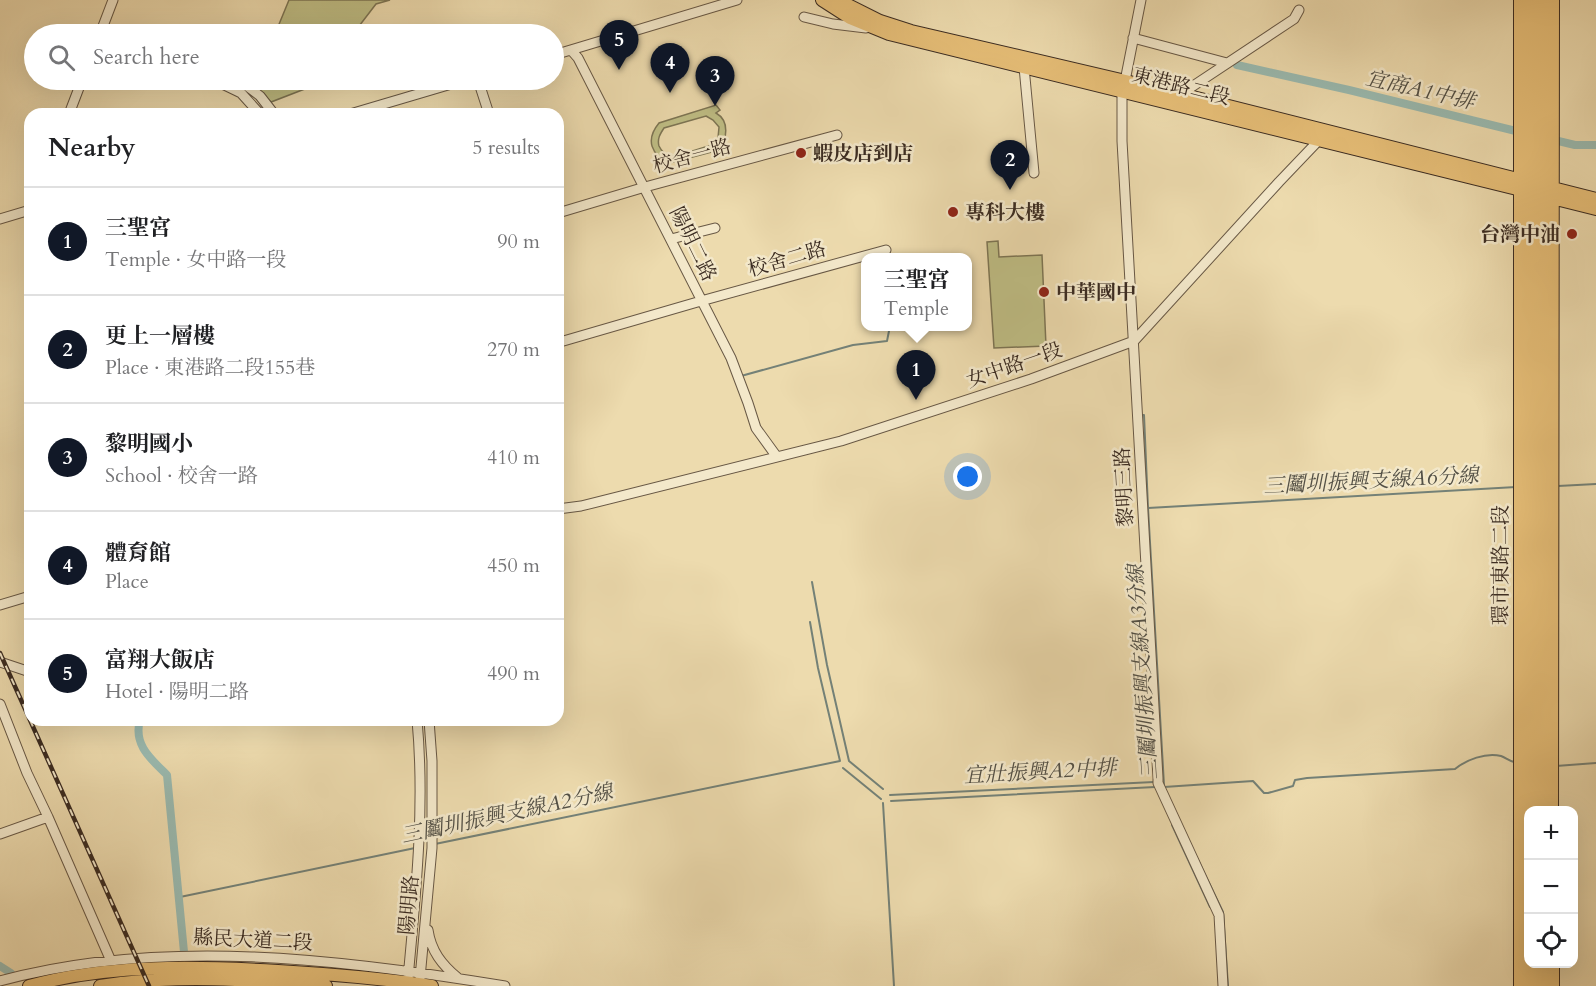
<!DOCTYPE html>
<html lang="en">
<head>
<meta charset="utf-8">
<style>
  body { margin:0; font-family:Cardo,"Noto Serif TC",serif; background:#f6f6f6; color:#202124 }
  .controls { position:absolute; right:18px; bottom:18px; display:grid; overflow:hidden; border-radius:12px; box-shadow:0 6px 24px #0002 }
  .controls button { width:54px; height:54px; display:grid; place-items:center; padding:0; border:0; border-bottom:2px solid #e0e0e0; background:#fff; color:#202124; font:30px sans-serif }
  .you { position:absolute; left:968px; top:477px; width:21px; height:21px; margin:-15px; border:4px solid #fff; border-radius:50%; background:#1a73e8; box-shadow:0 0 0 9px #1a73e833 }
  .badge { display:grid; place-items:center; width:39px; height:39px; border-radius:50%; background:#111827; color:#fff; font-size:20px; font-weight:700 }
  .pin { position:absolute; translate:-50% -50px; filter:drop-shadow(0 2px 3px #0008) }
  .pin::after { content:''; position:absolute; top:32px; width:21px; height:18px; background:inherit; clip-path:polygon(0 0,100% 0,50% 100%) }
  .popup { position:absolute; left:861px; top:253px; width:111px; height:78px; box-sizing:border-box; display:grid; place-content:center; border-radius:12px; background:#fff; filter:drop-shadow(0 2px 4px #0005); font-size:20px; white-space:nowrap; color:#757577 }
  .popup b { font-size:22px; color:#202124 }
  .popup::after { content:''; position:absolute; left:50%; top:100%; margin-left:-12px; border:12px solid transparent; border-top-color:#fff }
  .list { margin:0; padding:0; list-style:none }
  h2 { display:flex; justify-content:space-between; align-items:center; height:78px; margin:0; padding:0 24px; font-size:26px }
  h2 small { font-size:20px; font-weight:400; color:#757577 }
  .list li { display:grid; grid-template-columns:39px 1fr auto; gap:18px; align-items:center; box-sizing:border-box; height:108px; padding:0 24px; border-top:2px solid #e0e0e0 }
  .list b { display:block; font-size:22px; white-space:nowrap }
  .list p { margin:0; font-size:20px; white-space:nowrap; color:#757577 }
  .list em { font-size:20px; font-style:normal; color:#757577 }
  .icon { flex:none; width:33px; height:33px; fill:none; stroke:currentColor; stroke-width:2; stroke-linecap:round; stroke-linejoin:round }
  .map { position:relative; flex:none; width:1596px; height:986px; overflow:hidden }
  .search { position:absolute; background:#fff; box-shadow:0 6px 24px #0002; left:24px; top:24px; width:540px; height:66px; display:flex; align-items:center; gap:15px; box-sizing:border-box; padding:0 21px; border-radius:33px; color:#757577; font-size:22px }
  .panel { position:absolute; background:#fff; box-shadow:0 6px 24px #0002; left:24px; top:108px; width:540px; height:618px; border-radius:18px }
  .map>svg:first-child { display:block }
  .green { fill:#bfbe85; stroke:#7d7554; stroke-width:1.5; fill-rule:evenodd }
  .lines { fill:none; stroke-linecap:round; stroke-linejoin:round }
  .stream { stroke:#748177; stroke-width:2 }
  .canal { stroke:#9abab0; stroke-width:8 }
  .minor-casing { stroke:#685845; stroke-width:11 }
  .major-casing { stroke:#3b2c22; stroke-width:14 }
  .minor { stroke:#f3e8ca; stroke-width:9 }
  .major { stroke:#e6be77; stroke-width:12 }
  .rail-casing { stroke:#3b2c22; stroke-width:4.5 }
  .rail { stroke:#f3e8ca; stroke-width:2; stroke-dasharray:7; stroke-linecap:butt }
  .poi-dot { fill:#8f2418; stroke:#f3e8ca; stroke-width:2 }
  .labels { text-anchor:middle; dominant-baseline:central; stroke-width:5; stroke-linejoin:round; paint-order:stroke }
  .street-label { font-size:20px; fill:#3b2c22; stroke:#f3e8ca }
  .poi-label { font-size:20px; font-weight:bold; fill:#3b2c22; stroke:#f3e8ca; text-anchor:start }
  .water-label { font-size:21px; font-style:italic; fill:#535046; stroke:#f3e8ca }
</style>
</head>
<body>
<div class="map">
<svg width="1596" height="986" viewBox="0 0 1596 986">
  <rect width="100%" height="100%" fill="#eddbae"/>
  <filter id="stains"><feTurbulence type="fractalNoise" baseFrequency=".00333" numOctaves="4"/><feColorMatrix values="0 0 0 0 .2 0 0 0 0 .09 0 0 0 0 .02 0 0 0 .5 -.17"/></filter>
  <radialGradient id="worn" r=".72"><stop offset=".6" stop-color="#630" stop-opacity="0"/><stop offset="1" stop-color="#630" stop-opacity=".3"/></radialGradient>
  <!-- green -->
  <path class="green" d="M289,0H390L376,4L353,34H275Z
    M258,80H328L271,102L255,86Z
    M716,105L720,110L716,113C730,121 727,139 719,150L670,163C651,155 645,140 659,123ZM706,116L713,120L719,127L718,138L715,144C707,146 675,158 669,156C664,154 661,150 659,146C657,139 660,134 664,128Z
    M998,241L999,257L1042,255L1046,346L994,348L987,242Z"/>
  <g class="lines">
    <!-- stream -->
    <path class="stream" d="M741,376L853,345L887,341L890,326
      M1142,415H1144L1148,508L1164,785
      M1558,486L1596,484
      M1148,508L1516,487
      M812,582L827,665L849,761L883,789
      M1556,766L1596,763
      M843,768L881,799
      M1164,787L1253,781L1264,793H1268L1293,786L1295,780L1307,778L1455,769C1466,760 1486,752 1501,756C1506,758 1509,761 1514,762
      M890,795L1154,782
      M891,801L1155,787
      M883,803L894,986
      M1172,825L1210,907
      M435,844L840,761L818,668L810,622
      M1197,858L1223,912L1228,986
      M180,897L415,848"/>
    <!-- canal -->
    <path class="canal" d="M1237,65L1349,90L1524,133
      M1550,139L1575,145H1596
      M140,720C133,745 151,759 167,775L184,952
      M0,966L11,973"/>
    <defs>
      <path id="minor" d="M1141,0L1125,81L1122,91V141L1158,778V783L1219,915L1223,986
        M804,17L833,24L866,28
        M100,34L113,0
        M1133,38L1227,63
        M571,50L578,58L731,358L748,403L756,428L777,457
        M554,55L737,0
        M1024,67L1034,173
        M214,80L241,93L260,114
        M239,80L260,96L274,114
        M478,80L489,114
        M1181,97V94L1294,19L1299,10
        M69,114L82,80
        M350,114L465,80
        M558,213L645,187L837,135
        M0,219L30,210
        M671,239L715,228
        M560,342L701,301L886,250
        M558,509L581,506L841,441L1031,379L1134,341L1279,182L1321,138
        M0,605L30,596
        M0,662L30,672
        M0,704L27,773L48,817L0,834
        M48,817L111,961
        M428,930C431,951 442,965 458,978
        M408,978C416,892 425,806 417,720
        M420,978L432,848V761L429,720
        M0,981C161,937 342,959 505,986"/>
      <path id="major" d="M822,0L850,18L889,34L1525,191
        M838,0L880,21L911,31L1181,94L1525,181
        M1545,186L1596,199
        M1548,197L1596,209
        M1531,810V0
        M1542,810L1543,0
        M1552,810L1553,0
        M1553,964V986
        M29,986C109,964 195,966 278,971C329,974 381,978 432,986
        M100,986C175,974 251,980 326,986
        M1520,986V0
        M1531,986V964
        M1542,986V964"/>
    </defs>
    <!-- minor casing -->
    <use href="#minor" class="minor-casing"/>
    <!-- major casing -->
    <use href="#major" class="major-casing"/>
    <!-- minor -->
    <use href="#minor" class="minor"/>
    <!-- major -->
    <use href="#major" class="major"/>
    <defs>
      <path id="rail" d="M0,653L30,720
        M30,720L149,986"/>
    </defs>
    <!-- rail casing -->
    <use href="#rail" class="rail-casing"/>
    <!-- rail -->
    <use href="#rail" class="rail"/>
  </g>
  <!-- markers -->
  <g class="poi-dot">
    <circle cx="801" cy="153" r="6"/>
    <circle cx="953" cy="212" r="6"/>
    <circle cx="1572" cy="234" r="6"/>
    <circle cx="1044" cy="292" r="6"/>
  </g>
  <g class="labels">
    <!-- street labels -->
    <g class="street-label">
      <text transform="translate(1181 86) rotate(14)">東港路二段</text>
      <text transform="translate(692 156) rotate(-15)">校舍一路</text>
      <text transform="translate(693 244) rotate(64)">陽明二路</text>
      <text transform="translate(787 259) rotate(-16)">校舍二路</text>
      <text transform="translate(1014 365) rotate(-19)">女中路一段</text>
      <text transform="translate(1124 487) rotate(-93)">黎明三路</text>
      <text transform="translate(1500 565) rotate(-90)">環市東路二段</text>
      <text transform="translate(409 905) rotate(-85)">陽明路</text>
      <text transform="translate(253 940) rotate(3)">縣民大道二段</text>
    </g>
    <!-- poi labels -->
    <g class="poi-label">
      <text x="813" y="153">蝦皮店到店</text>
      <text x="965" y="212">專科大樓</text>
      <text x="1560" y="234" text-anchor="end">台灣中油</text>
      <text x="1056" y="292">中華國中</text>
    </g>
    <!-- water labels -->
    <g class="water-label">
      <text transform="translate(1420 90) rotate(13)">宜商A1中排</text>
      <text transform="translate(1371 481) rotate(-3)">三鬮圳振興支線A6分線</text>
      <text transform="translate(1143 672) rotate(-94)">三鬮圳振興支線A3分線</text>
      <text transform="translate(1040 772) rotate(-3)">宜壯振興A2中排</text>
      <text transform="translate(507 814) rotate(-12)">三鬮圳振興支線A2分線</text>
    </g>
  </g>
  <rect width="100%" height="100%" filter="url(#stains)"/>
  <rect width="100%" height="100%" fill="url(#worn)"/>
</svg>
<div class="controls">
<button>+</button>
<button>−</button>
<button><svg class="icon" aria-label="locate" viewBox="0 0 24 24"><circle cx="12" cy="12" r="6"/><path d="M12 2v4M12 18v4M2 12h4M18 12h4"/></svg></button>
</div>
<div class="you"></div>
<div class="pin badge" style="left:916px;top:400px">1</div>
<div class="popup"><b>三聖宮</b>Temple</div>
<div class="pin badge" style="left:1010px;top:190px">2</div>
<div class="pin badge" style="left:715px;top:106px">3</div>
<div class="pin badge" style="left:670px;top:93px">4</div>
<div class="pin badge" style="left:619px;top:70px">5</div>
<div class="search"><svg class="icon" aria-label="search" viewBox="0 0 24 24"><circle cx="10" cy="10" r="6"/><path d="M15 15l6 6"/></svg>Search here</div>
<section class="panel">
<h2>Nearby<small>5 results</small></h2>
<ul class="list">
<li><span class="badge">1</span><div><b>三聖宮</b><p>Temple · 女中路一段</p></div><em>90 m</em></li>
<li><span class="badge">2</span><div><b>更上一層樓</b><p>Place · 東港路二段155巷</p></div><em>270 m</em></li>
<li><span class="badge">3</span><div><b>黎明國小</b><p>School · 校舍一路</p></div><em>410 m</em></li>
<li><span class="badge">4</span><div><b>體育館</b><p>Place</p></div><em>450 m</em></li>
<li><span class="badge">5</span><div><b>富翔大飯店</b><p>Hotel · 陽明二路</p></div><em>490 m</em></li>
</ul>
</section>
</div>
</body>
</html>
